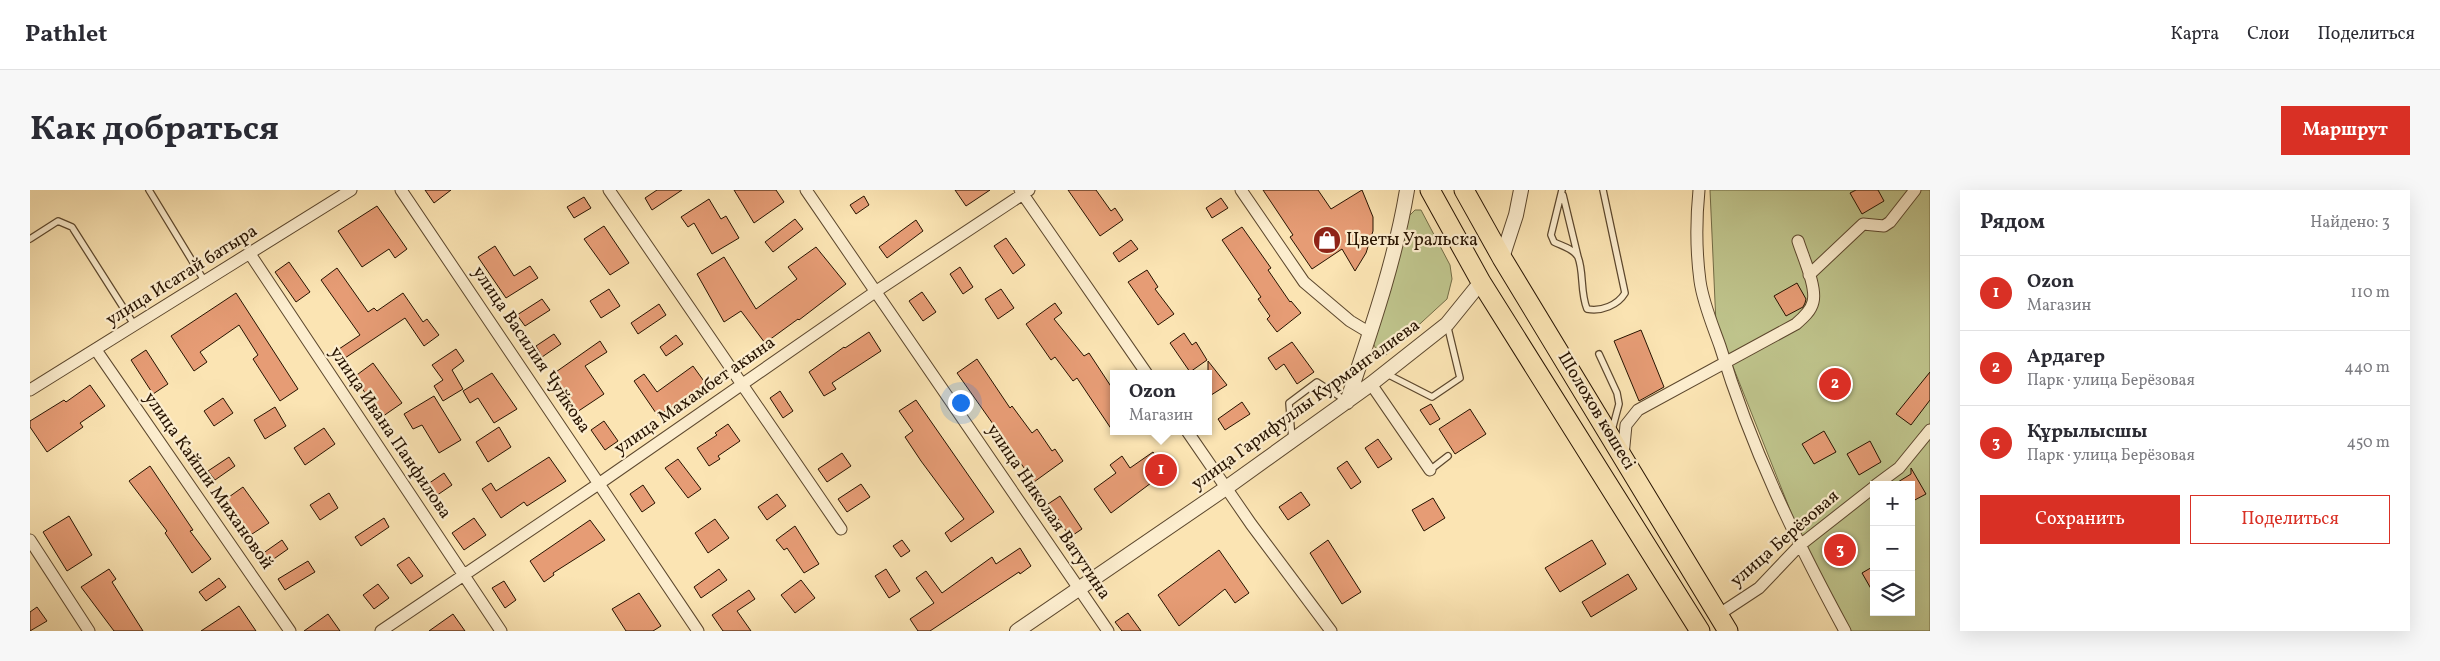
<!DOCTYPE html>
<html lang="ru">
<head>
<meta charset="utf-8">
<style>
  body { margin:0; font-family:Vollkorn,serif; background:#f7f7f7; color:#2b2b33 }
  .controls { position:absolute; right:15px; bottom:15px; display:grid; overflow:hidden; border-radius:0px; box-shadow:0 5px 20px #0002 }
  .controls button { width:45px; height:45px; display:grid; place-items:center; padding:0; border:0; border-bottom:1px solid #e1e1e2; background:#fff; color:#2b2b33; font:25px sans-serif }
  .you { position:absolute; left:930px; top:212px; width:18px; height:18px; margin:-12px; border:4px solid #fff; border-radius:50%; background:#1a73e8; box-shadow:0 0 0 8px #1a73e833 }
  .badge { display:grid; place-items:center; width:32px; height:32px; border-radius:50%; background:#d93025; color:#fff; font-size:16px; font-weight:700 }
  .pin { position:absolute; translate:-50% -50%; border:2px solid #fff; box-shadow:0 1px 5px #0006 }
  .popup { position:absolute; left:1080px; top:180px; width:102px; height:65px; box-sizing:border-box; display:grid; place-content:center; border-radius:0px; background:#fff; filter:drop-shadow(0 1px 4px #0005); font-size:16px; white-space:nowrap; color:#7c7c81 }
  .popup b { font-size:19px; color:#2b2b33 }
  .popup::after { content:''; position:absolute; left:50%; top:100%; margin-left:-10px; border:10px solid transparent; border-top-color:#fff }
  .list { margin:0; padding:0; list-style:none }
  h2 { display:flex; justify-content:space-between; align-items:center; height:65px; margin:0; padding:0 20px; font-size:21px }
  h2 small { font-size:16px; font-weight:400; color:#7c7c81 }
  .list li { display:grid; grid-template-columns:32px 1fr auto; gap:15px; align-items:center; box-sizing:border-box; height:75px; padding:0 20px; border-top:1px solid #e1e1e2 }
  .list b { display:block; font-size:19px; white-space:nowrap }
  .list p { margin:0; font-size:16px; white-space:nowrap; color:#7c7c81 }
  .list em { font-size:16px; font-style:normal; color:#7c7c81 }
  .actions { display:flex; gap:10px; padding:15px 20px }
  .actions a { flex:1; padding:11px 0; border:1px solid #d93025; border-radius:0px; text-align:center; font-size:18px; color:#d93025 }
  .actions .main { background:#d93025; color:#fff }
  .icon { flex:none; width:28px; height:28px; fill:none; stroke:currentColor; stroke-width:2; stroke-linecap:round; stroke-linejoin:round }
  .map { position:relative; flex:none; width:1900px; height:441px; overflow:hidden; border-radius:0px }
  header { display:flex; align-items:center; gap:30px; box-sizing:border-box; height:70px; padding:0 25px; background:#fff; border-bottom:1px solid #e1e1e2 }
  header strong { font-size:24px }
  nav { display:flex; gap:28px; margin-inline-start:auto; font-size:18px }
  .intro { display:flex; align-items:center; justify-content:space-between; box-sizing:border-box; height:120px; padding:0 30px }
  h1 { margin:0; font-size:35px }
  .button { padding:12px 22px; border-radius:0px; background:#d93025; color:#fff; font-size:18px; font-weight:700 }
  main { display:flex; gap:30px; padding:0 30px }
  aside { flex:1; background:#fff; border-radius:0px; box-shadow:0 5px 20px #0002 }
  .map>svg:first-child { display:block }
  .green { fill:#bfc48c; stroke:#736c46; fill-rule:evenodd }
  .building { fill:#e69c75; stroke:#271300 }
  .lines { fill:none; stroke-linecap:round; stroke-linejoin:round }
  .service-casing { stroke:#5c472d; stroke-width:8 }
  .minor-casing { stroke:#5c472d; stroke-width:13 }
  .tertiary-casing { stroke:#5c472d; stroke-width:16 }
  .trunk-casing { stroke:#271300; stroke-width:21 }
  .service { stroke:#fcedce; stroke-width:5.5 }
  .minor { stroke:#fcedce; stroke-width:11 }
  .tertiary { stroke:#fcedce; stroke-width:14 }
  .trunk { stroke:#fbe4b3; stroke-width:19 }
  .labels { text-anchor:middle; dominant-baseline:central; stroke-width:4.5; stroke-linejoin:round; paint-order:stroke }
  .poi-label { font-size:18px; fill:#271300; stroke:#fcedce; text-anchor:start }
  .street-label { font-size:18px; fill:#271300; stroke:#fcedce }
</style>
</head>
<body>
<header>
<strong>Pathlet</strong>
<nav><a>Карта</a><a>Слои</a><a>Поделиться</a></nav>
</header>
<div class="intro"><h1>Как добраться</h1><a class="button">Маршрут</a></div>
<main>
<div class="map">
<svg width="1900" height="441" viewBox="0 0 1900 441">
  <rect width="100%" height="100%" fill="#fbe4b3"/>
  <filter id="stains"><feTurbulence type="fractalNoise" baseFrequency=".004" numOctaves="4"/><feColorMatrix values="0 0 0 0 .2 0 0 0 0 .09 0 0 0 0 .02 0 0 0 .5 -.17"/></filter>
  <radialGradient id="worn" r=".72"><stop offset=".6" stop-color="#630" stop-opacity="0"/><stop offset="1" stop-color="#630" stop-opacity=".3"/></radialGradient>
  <!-- green -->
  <path class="green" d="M1680,0H1900V441H1815L1784,380L1686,134ZM1844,295H1881V422H1844Z
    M1385,20H1391L1420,75L1422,89L1417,109L1356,165L1347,161L1343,153L1378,27Z"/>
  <!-- building -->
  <path class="building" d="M395,0H421L404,13Z
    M627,0H652L622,20L615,8Z
    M704,0H746L754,12L724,33Z
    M925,0H960L936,16Z
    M1038,0H1066L1081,21L1085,18L1093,30L1070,46Z
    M1233,0H1288L1301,19L1332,0L1343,27V41L1336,63L1325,81L1312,59L1282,79L1260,47L1263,45Z
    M1826,0H1848L1854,11L1832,24L1820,3Z
    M834,6L839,15L826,24L820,15Z
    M554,7L561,18L544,28L537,17Z
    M1191,8L1198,18L1182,28L1176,18Z
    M679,9L691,29L696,26L709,48L682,64L664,33L658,37L651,27Z
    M347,16L377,59L365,68L359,59L332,77L308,41Z
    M765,29L773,39L743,62L735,52Z
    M886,30L893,41L857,68L849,57Z
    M574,36L599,73L580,85L554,49Z
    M1212,37L1241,78L1238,80L1260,112L1261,111L1271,123L1247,142L1237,129L1240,126L1228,109L1231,107L1192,50Z
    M976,48L995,75L983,84L964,56Z
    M1101,50L1108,59L1089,72L1083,63Z
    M465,56L484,86L500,76L508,88L476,108L448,67Z
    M786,57L816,94L769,130L768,129L735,153L711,121L694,132L667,84L694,67L726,119L767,89L758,77Z
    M259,72L280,102L266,112L245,82Z
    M930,77L943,97L933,104L920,84Z
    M307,78L338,122L344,118L347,121L373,103L393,132L397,129L409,145L394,156L375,128L309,172L303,163L330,145L291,90Z
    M1117,80L1128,97L1125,99L1144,124L1128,135L1098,92Z
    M1767,93L1776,109L1775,113L1773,117L1756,126L1744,106Z
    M579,99L590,116L571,128L560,111Z
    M971,99L984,118L968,129L955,109Z
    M892,102L906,122L893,131L879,111Z
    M206,103L268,199L250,211L223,169L228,165L209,135L170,162L177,172L164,181L141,146Z
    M512,109L520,120L495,136L487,125Z
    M1025,113L1032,123L1024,129L1054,166L1059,163L1084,201V243L1047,188L1043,191L1025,167L1021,170L996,134Z
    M629,114L636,125L608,144L601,133Z
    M1611,140L1634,197L1609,211L1584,151Z
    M839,142L851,161L802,193L806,199L794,206L779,182L814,157L815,158Z
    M1154,143L1162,155L1166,152L1177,170L1160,182L1140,153Z
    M524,144L531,154L512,167L506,156Z
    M646,145L653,154L636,166L630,157Z
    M570,151L577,162L555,176L574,204L547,222L523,184Z
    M1262,152L1284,182L1267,194L1254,174L1246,180L1238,168Z
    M426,159L434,171L422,180L433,199L413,211L404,196L413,190L402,175Z
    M116,160L138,194L123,204L101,170Z
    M947,169L980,218L982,216L1002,243L1007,239L1022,261L1025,259L1033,271L1004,292L927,183Z
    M1178,171L1197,195L1178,207Z
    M343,173L372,213L349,229L335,210L338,207L324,187Z
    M663,176L676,194L628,226L604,191L614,184L627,202Z
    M1900,182V210L1881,235L1866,224Z
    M462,183L487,219L464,233L448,208L440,213L433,201Z
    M60,195L75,216L50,233L53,237L17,262L0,237V231L34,210L36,212Z
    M750,201L763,221L753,228L740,208Z
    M404,206L431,250L409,263L392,235L383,239L374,224Z
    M193,208L203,223L184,236L174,221Z
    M886,210L964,322L921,352L915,343L934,329L891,271L875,247L883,241L869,221Z
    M1212,212L1220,224L1195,240L1188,229Z
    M1401,214L1410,229L1400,235L1390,220Z
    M245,217L256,236L235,249L224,230Z
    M1440,219L1456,244L1425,264L1409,239Z
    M574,231L588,251L575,260L561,240Z
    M698,234L710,251L688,266L690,269L679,276L667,258L687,245L685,243Z
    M469,237L481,257L458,272L446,252Z
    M294,238L305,254L275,275L264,258Z
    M1794,241L1806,262L1784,274L1772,254Z
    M1348,249L1362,269L1348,278L1335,258Z
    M1840,251L1851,272L1829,285L1817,264Z
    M1123,262L1137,281L1081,323L1064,299L1086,283L1080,275L1092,266L1100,278Z
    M812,263L821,276L797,292L788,279Z
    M199,267L205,276L185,290L178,281Z
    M519,267L536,291L497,316L494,312L471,328L452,299L461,293L466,301Z
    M648,269L671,299L658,308L635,278Z
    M1317,271L1331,292L1321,299L1307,278Z
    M120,276L163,340L160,341L181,369L162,383L135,343L137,341L99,291Z
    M1881,278L1896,304L1881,312V295H1863L1881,284Z
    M414,283L422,295L400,310L392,298Z
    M831,294L840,307L817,322L808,309Z
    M613,295L625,313L612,322L600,304Z
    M213,297L239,333L219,346L196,309Z
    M1271,302L1280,315L1258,330L1249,317Z
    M299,303L308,318L290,330L280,315Z
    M747,304L756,316L737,330L728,317Z
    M1030,306L1052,339L1040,347L1018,314Z
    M1403,308L1415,328L1394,341L1382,320Z
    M39,326L62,365L37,381L13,342Z
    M354,328L359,337L331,356L325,347Z
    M444,328L456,345L434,360L422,343Z
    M685,329L699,348L678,363L665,343Z
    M560,330L575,350L523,383L524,385L514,392L500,371Z
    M765,336L789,374L774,383L757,358L754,360L746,350Z
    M252,350L258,359L238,373L232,364Z
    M872,350L880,361L871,367L863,356Z
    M1298,350L1331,402L1312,414L1280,363Z
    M1562,350L1576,374L1530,402L1515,378Z
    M990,358L1001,376L990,384L989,382L900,441H888L880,429L904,413L886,388L896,381L912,403L962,367L966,374Z
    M1189,360L1219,403L1205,413L1195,399L1149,436L1128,405Z
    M379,367L393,386L381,394L367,375Z
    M278,371L285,382L255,400L248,389Z
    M1844,376V404L1832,383Z
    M79,379L86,389L82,392L113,441H84L51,397Z
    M689,379L697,390L671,408L664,397Z
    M856,379L870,401L859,408L845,386Z
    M1598,384L1607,399L1561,427L1552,412Z
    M189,388L196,397L176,411L169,402Z
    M771,390L785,408L765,423L751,405Z
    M474,391L486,410L475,418L462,398Z
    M348,394L359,408L344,419L333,405Z
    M719,400L725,409L707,421L721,441H693L682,425Z
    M609,403L631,436L623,441H596L582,419Z
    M209,416L226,441H171Z
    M7,417L17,431L0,441V422Z
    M1098,423L1111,441H1092L1085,432Z
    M298,424L310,441H274Z
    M423,424L435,441H399Z"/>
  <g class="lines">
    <defs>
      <path id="service" d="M119,0L175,92
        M1532,0L1521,45L1524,52C1532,56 1544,59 1548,67C1554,82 1550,102 1557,119C1571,122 1588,115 1595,103L1573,0
        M1533,5L1548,67
        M0,49L28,31L42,37L105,136
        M1569,164L1587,203L1589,214L1582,240
        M1355,183L1402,207L1430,188L1417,134
        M1262,249L1259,213L1287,192L1315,210
        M1400,280L1418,266"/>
      <path id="minor" d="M371,0L668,441
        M579,0L811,339
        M776,0L1078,441
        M990,0L1117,184
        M1211,0L1274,92L1320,131L1340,143
        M1669,0C1666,30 1666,61 1670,91C1673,113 1683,136 1690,156C1721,258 1765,349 1815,441
        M220,64L471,441
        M1779,85L1833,34L1854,36L1860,32L1885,0
        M66,160L260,441
        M1341,194L1400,280
        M0,200L321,0
        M1157,241L1221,334L1301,441
        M1593,266L1596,235L1608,220L1766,134C1773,128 1781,121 1783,112C1787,97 1773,67 1768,51
        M1846,295L1869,278L1900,240
        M0,350L59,441
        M1688,425L1729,398L1769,356L1844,297
        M351,441L570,293L845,102L999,0"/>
      <path id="tertiary" d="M1472,68L1486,25L1491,0
        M1317,212C1340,143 1365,72 1377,0
        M987,441L1196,298L1341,194L1417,134L1451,92"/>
      <path id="trunk" d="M1400,0L1451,92L1670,441
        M1434,0L1472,68L1698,441"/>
    </defs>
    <!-- service casing -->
    <use href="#service" class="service-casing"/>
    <!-- minor casing -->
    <use href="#minor" class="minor-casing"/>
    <!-- tertiary casing -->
    <use href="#tertiary" class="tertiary-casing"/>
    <!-- trunk casing -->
    <use href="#trunk" class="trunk-casing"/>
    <!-- service -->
    <use href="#service" class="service"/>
    <!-- minor -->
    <use href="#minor" class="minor"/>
    <!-- tertiary -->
    <use href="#tertiary" class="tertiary"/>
    <!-- trunk -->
    <use href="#trunk" class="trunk"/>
  </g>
  <!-- icons -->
  <defs>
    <symbol id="shop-disc" viewBox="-11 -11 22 22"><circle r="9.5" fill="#8f2418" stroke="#fcedce"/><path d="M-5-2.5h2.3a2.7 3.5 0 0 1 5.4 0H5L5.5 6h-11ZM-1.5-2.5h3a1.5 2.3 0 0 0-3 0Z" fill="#fff"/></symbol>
  </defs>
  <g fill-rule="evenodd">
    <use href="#shop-disc" x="1281" y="34" width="32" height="32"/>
  </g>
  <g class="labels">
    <!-- poi labels -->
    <g class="poi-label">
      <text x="1316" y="50">Цветы Уральска</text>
    </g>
    <!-- street labels -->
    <g class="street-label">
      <text transform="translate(152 86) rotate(-32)">улица Исатай батыра</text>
      <text transform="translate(501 160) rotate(56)">улица Василия Чуйкова</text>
      <text transform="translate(665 206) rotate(-35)">улица Махамбет акына</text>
      <text transform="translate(1276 215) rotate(-36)">улица Гарифуллы Курмангалиева</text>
      <text transform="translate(1566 221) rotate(59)">Шолохов көшесі</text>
      <text transform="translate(360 243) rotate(56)">улица Ивана Панфилова</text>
      <text transform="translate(178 291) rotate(55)">улица Кайши Михановой</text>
      <text transform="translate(1018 322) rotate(56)">улица Николая Ватутина</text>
      <text transform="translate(1755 349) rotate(-41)">улица Берёзовая</text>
    </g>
  </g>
  <rect width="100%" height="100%" filter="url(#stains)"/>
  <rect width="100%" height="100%" fill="url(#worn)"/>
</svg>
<div class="controls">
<button>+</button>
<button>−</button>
<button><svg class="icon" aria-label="layers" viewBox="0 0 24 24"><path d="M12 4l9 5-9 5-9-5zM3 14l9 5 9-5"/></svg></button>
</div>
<div class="you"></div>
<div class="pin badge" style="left:1131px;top:280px">1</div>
<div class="popup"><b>Ozon</b>Магазин</div>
<div class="pin badge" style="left:1805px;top:194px">2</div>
<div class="pin badge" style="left:1810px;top:360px">3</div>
</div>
<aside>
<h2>Рядом<small>Найдено: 3</small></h2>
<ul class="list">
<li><span class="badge">1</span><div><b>Ozon</b><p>Магазин</p></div><em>110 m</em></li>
<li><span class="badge">2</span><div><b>Ардагер</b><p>Парк · улица Берёзовая</p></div><em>440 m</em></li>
<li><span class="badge">3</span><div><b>Құрылысшы</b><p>Парк · улица Берёзовая</p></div><em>450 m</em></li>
</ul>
<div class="actions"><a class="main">Сохранить</a><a>Поделиться</a></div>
</aside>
</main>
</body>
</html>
